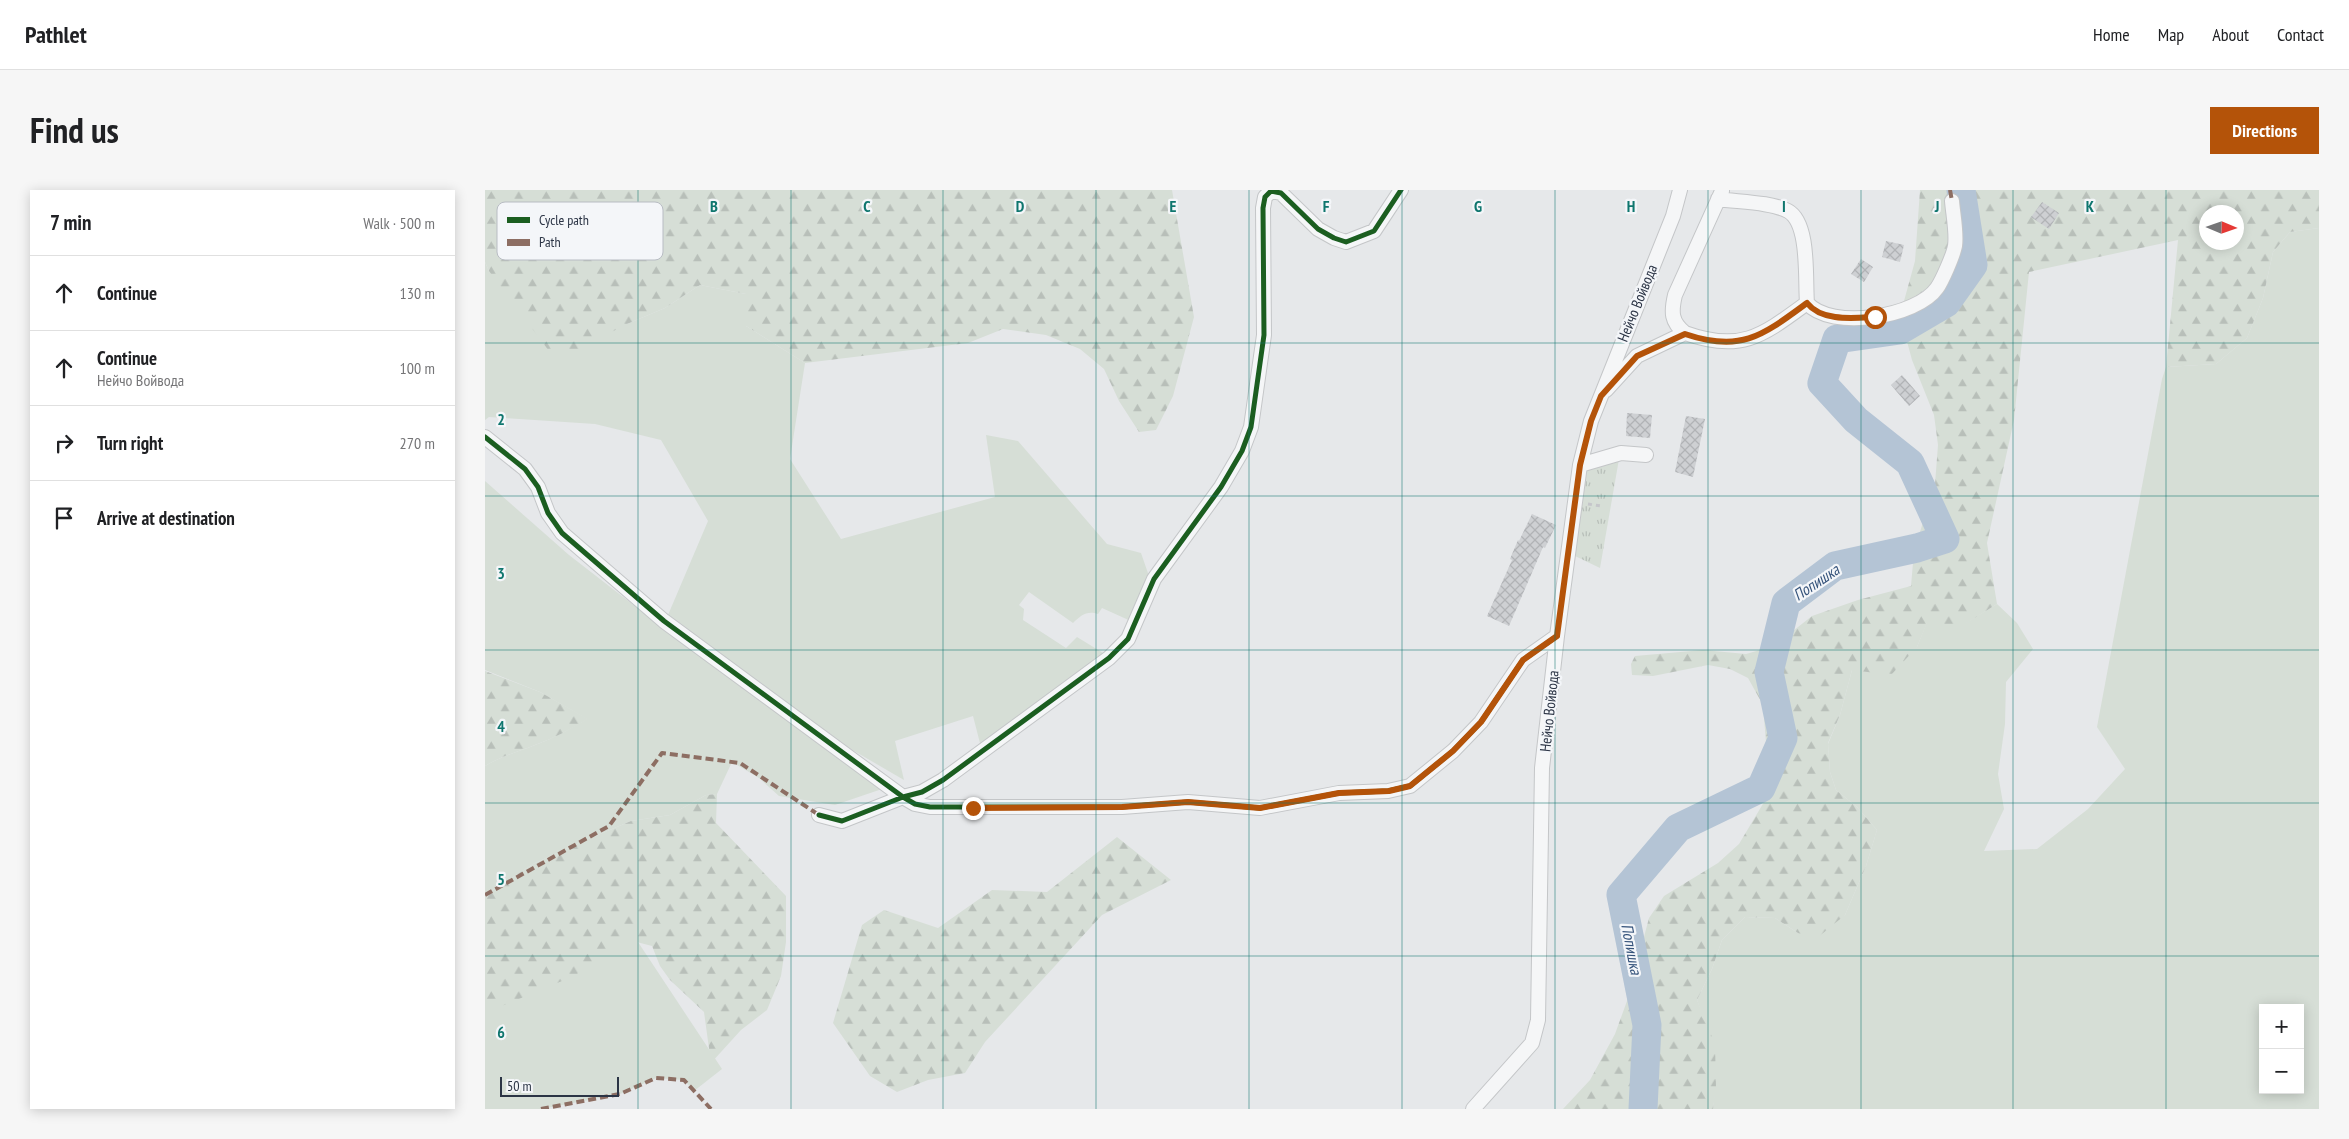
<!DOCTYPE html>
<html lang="en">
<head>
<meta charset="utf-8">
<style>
  body { margin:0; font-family:"PT Sans Narrow",sans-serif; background:#f6f6f6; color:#202124 }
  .controls { position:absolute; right:15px; bottom:15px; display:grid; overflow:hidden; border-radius:0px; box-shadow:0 2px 12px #0003 }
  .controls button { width:45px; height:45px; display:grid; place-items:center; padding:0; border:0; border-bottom:1px solid #e0e0e0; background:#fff; color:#202124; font:25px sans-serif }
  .compass { position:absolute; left:1714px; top:15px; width:45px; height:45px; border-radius:50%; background:#fff; box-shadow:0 2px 12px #0003; rotate:92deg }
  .scale { position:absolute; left:15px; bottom:12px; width:119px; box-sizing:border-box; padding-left:5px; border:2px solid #2b3445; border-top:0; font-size:14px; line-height:18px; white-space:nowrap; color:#2b3445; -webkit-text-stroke:4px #f4f6f9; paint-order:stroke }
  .stop { position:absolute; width:15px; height:15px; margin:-11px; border:4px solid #b45309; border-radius:50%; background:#fff }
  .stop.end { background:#b45309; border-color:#fff; box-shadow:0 1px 5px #0008 }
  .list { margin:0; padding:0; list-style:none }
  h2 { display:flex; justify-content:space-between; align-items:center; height:65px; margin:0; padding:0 20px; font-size:21px }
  h2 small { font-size:16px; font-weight:400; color:#757577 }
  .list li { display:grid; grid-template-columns:32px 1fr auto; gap:15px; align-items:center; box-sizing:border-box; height:75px; padding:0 20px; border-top:1px solid #e0e0e0 }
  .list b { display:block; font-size:19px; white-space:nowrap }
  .list p { margin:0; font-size:16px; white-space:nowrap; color:#757577 }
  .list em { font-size:16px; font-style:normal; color:#757577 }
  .icon { flex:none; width:28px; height:28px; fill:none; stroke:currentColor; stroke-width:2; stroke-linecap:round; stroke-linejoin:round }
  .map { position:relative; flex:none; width:1834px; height:919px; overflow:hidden; border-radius:0px }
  header { display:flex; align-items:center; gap:30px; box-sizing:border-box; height:70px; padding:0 25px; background:#fff; border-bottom:1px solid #e0e0e0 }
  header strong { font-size:24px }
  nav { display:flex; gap:28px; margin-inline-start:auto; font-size:18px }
  .intro { display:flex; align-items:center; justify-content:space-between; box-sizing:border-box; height:120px; padding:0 30px }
  h1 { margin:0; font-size:35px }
  .button { padding:12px 22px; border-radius:0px; background:#b45309; color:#fff; font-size:18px; font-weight:700 }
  main { display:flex; gap:30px; padding:0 30px }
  aside { flex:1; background:#fff; border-radius:0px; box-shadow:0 2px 12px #0003 }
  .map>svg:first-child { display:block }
  .green { fill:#d6ded6; fill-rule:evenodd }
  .forest { fill:url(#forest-firs); fill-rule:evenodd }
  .park { fill:url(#park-tufts) }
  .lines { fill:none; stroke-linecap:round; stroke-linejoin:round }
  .river { stroke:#b4c4d5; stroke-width:29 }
  .building { fill:url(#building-cross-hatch) }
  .street-casing { stroke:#c4c6c8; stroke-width:16 }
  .path { stroke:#c5c6ca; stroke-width:3; stroke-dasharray:4 4; stroke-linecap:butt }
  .street { stroke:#f5f6f7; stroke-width:14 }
  .quiet { stroke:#8d6e63; stroke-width:4; stroke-dasharray:8 4; stroke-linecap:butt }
  .cycleway-casing { stroke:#f4f6f9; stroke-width:8 }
  .cycleway { stroke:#1b5e20; stroke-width:5 }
  .route { stroke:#b45309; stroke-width:6 }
  .grid { fill:none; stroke:#0f766e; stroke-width:1; stroke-opacity:0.55 }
  .labels { text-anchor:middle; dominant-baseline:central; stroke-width:4.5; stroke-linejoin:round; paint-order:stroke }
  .street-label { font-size:15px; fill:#2b3445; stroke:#f4f6f9 }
  .water-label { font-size:16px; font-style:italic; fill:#34527a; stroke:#f4f6f9 }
  .key { fill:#f4f6f9; stroke:#b8bcc3; stroke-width:1 }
  .key-label { font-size:14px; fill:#2b3445 }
  .grid-label { font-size:16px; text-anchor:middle; font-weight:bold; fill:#0f766e; stroke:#f4f6f9; stroke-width:4.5; stroke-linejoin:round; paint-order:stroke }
</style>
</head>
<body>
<header>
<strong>Pathlet</strong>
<nav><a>Home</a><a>Map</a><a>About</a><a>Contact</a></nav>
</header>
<div class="intro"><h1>Find us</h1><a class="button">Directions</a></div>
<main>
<aside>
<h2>7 min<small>Walk · 500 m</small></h2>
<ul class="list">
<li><svg class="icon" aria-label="ahead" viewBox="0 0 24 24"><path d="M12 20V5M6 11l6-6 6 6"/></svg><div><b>Continue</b></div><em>130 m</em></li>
<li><svg class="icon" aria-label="ahead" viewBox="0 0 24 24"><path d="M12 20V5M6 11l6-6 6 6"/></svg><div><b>Continue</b><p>Нейчо Войвода</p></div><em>100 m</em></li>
<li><svg class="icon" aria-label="right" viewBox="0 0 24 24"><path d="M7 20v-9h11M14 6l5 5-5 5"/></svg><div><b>Turn right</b></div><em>270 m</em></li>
<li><svg class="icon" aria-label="arrive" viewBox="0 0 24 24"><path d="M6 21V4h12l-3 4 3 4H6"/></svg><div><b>Arrive at destination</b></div></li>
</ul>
</aside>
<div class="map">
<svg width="1834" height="919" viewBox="0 0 1834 919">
  <defs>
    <pattern id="forest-firs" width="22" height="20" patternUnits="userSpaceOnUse" patternTransform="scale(1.25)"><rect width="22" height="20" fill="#d6ded6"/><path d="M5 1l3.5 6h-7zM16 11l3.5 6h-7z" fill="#b8bfb9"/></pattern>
    <pattern id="park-tufts" width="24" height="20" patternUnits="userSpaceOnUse" patternTransform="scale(1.25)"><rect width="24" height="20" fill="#d6ded6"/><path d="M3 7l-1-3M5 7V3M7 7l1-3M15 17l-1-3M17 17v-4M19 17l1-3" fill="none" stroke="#b8bfb9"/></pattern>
    <pattern id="building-cross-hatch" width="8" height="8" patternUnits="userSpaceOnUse" patternTransform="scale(1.25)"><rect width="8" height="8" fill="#ced0d3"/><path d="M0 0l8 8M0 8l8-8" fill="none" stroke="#b1b3b6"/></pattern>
  </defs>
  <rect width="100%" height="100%" fill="#e6e8ea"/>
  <!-- green -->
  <path class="green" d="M1834,38V919H1228C1233,884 1224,843 1212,810L1227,779L1237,750L1260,727L1290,728L1313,743L1360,725L1381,676L1392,640L1372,617L1351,600L1345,582L1343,554L1355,525L1367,480L1432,457L1442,432L1467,441L1512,414L1532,433L1548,459L1521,492L1520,534L1513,584L1519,619L1499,661L1552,659L1603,619L1640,579L1612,537L1677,189L1681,177L1731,174L1762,148L1778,108L1788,62L1805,42ZM1778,818H1815V900H1778Z
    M0,72L4,81L142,134L180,118L215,95L261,104V136L320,173L305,269L356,349L510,307L501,245L533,251L622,354L656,363L665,389L648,432L617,418L613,424C602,420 595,426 588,433L544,402L534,415L539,419L538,430L581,458L592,447L623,466L496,557L488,526L410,551L419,590L364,558L183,425L223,331L176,250L110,234L4,227L0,230Z
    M0,291L84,365L164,427L244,484L397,599L350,615L294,606L274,588L247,572L232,604L221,605L185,625L146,631L94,653L48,674L0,705V576C16,566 33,562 50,555C69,548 85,539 102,529L55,502L0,480Z
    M149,746L237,879L209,901L199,890L171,888L135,904L56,919H0V820Z"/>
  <!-- forest -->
  <path class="forest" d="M0,0H687L709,127L688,206L671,240L654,242L634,211L619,179L595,159L561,145L518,139L483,153L320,173L261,136V104L215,95L180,118L142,134L94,159L64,161L4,81L0,72Z
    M1435,0H1834V38L1805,42L1788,62L1778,108L1762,148L1731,174L1681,177L1693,50L1544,82L1529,230L1502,353L1512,414L1467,442L1442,433L1432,457L1406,485L1367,480L1355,525L1343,553L1345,582L1351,600L1372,617L1392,640L1381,676L1360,725L1332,748L1313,743L1290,728L1260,727L1237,750L1227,779L1212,810L1230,854L1231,898L1228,919H1078L1105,890L1130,844L1142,811L1164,728L1179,706L1233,673L1254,654L1285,602L1278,515L1263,488L1245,479L1223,475L1168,486L1147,485L1146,474L1150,466L1218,460L1261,464L1289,456L1327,426L1373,410L1426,396L1429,361L1450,294L1453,255L1449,225L1427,170L1420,144L1419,111L1430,71ZM1722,22H1752V52H1722Z
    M0,481L55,502L103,529C86,539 69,548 50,555C33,562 16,566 0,576Z
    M232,604L231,633L301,706V752L296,786L282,820L256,840L226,873L219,822L185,790L175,776L167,756L144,750L89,786L0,823V705L48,674L94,653L146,631L185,625L221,605Z
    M632,647L686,690L617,725L500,852L480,883L443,890L412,902L385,886L348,833L377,735L399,720L453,738L507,700L562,702Z"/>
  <!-- park -->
  <path class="park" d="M1134,269L1115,378L1090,366L1102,280Z"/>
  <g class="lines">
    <!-- river -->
    <path class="river" d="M1158,919L1162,835L1136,705L1193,638L1276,598L1298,548L1284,482L1301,413L1350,376L1432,358L1460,349L1425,273L1371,230L1337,193L1352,149L1415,140L1461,113L1488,75L1476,0"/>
  </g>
  <!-- building -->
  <path class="building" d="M1557,12L1574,23L1564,39L1546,27Z
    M1401,51L1419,55L1415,72L1397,67Z
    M1376,69L1388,77L1379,92L1366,84Z
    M1417,185L1435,206L1424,216L1406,195Z
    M1142,223L1167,225L1165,248L1141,246Z
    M1201,226L1220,229L1208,287L1190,282Z
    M1047,324L1071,335L1060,358L1058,357L1024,436L1002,426L1027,370L1025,369L1033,350L1034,351Z"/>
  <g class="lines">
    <defs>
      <path id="street" d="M1233,9C1253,12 1286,12 1303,21C1325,33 1320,90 1322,113C1346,141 1432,127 1452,98C1457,91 1468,66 1470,56C1472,43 1468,24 1467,11
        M1200,143C1186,132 1186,122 1190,105L1237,1
        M1121,200L1152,166L1200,143C1256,163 1277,146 1322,113
        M0,247L40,279L53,297L63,323L77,343L179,431L418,607L430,614L445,617H637L703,612L775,618L854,603L903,601L925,596L968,561L996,532L1038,470L1072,446
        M1095,275L1136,263L1161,265
        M334,625L357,631L418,607L437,602L458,590L624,468L643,449L669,389L736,297L757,261L766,237L779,145L778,18L780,7L786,1L796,3L833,39L849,48L861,52L889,41L916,0
        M988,919L1047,853L1053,830L1057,578L1072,446L1095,275L1106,231L1188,26L1195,0"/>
    </defs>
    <!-- street casing -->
    <use href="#street" class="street-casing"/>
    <!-- path -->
    <path class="path" d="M1103,314L1116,316"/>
    <!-- street -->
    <use href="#street" class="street"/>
    <!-- quiet -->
    <path class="quiet" d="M1465,0L1467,11
      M0,705L124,636L177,563L255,573L334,625
      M56,919L135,904L171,888L199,890L226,919"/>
    <defs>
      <path id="cycleway" d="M0,247L40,279L53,297L63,323L77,343L179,431L418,607L430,614L445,617H637L703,612L775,618L854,603L903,601L925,596L968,561L996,532L1038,470L1072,446
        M334,625L357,631L418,607L437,602L458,590L624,468L643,449L669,389L736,297L757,261L766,237L779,145L778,18L780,7L786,1L796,3L833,39L849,48L861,52L889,41L916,0"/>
    </defs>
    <!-- cycleway casing -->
    <use href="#cycleway" class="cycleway-casing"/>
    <!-- cycleway -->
    <use href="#cycleway" class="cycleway"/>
  </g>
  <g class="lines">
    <!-- route -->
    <path class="route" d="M488,618L637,617L703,612L775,618L854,603L904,601L925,596L968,561L996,532L1038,470L1072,446L1095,275L1106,231L1116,206L1152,166L1200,144C1256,163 1277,146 1322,113C1337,132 1369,128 1390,127"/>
  </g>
  <!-- grid -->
  <path class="grid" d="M153,0V919M306,0V919M458,0V919M611,0V919M764,0V919M917,0V919M1070,0V919M1223,0V919M1376,0V919M1528,0V919M1681,0V919M0,153H1834M0,306H1834M0,460H1834M0,613H1834M0,766H1834"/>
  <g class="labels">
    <!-- street labels -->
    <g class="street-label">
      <text transform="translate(1152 113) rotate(-68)">Нейчо Войвода</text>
      <text transform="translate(1064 521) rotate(-84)">Нейчо Войвода</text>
    </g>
    <!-- water labels -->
    <g class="water-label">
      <text transform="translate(1331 392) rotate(-34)">Попишка</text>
      <text transform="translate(1147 759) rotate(79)">Попишка</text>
    </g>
  </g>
  <!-- legend -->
  <rect x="12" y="12" width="166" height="58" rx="8" class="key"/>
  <rect x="22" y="27" width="23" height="6" fill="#1b5e20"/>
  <rect x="22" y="49" width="23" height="7" fill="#8d6e63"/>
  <g class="key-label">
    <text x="54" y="35">Cycle path</text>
    <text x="54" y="57">Path</text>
  </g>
  <g class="grid-label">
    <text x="229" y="22">B</text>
    <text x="382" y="22">C</text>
    <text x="535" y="22">D</text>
    <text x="688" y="22">E</text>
    <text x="841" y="22">F</text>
    <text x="993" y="22">G</text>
    <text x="1146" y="22">H</text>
    <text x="1299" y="22">I</text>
    <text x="1452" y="22">J</text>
    <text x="1605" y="22">K</text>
    <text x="16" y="235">2</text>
    <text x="16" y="389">3</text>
    <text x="16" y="542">4</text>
    <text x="16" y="695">5</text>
    <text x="16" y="848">6</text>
  </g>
</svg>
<div class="controls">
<button>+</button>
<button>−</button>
</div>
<svg class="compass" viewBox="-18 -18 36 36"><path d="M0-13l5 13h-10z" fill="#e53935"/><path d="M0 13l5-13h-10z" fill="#757577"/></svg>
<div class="scale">50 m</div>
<div class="stop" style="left:1390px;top:127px"></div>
<div class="stop end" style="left:488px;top:618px"></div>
</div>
</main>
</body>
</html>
